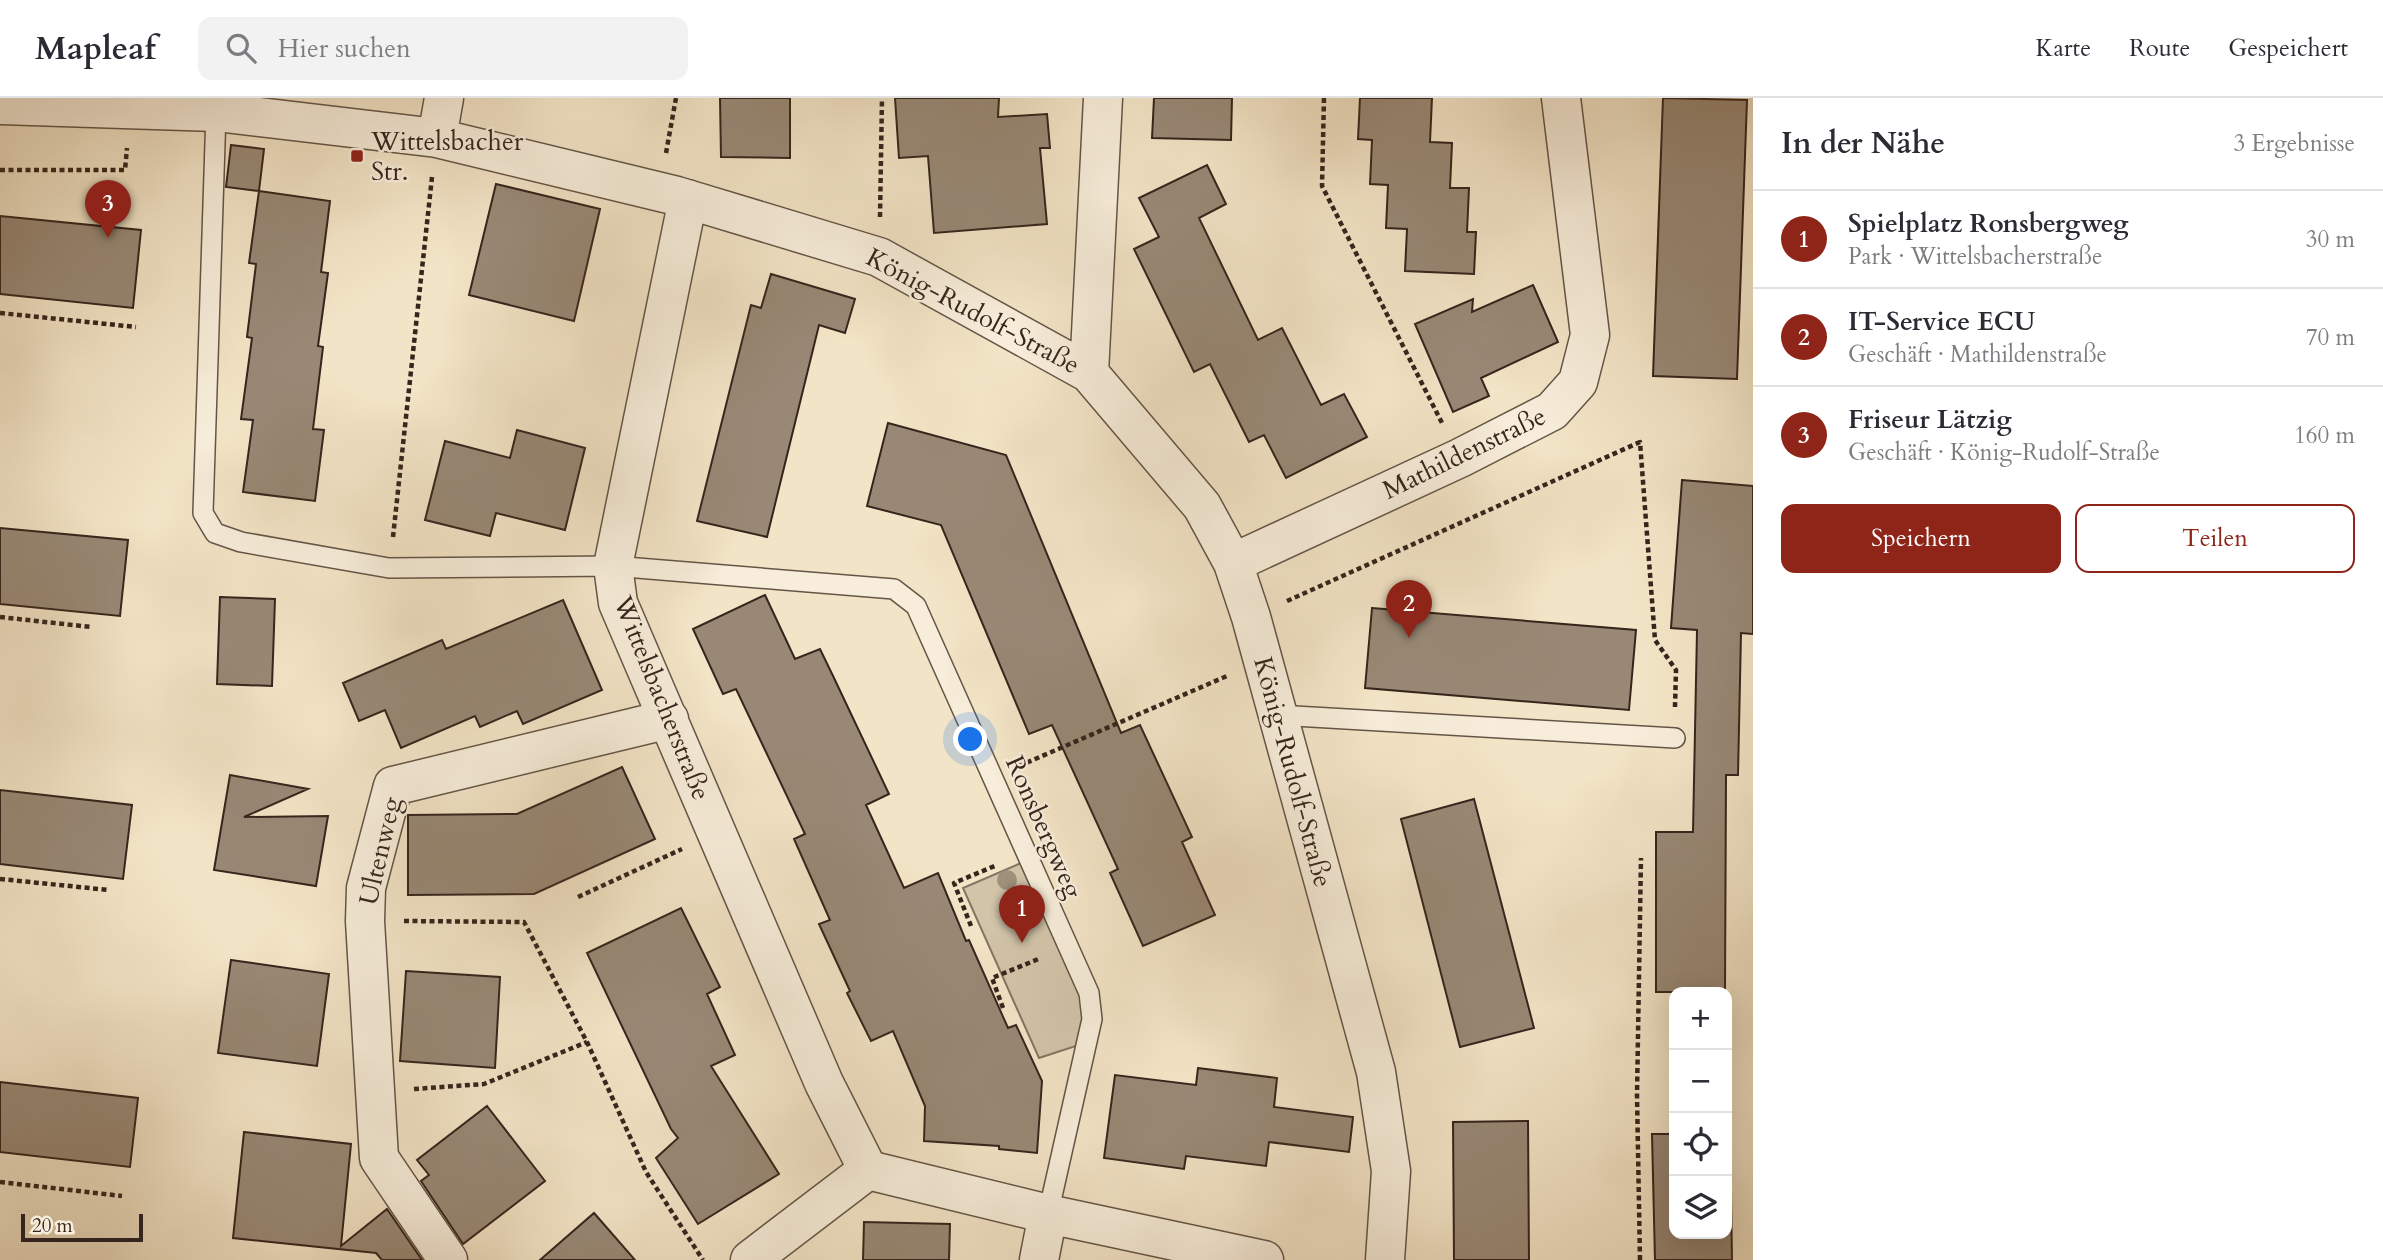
<!DOCTYPE html>
<html lang="de">
<head>
<meta charset="utf-8">
<style>
  body { margin:0; font-family:Cardo,serif; background:#f2f2f3; color:#2b2b33 }
  .controls { position:absolute; right:21px; bottom:21px; display:grid; overflow:hidden; border-radius:14px; box-shadow:0 7px 28px #0002 }
  .controls button { width:63px; height:63px; display:grid; place-items:center; padding:0; border:0; border-bottom:2px solid #e1e1e2; background:#fff; color:#2b2b33; font:35px sans-serif }
  .scale { position:absolute; left:21px; bottom:18px; width:122px; box-sizing:border-box; padding-left:7px; border:4px solid #36251d; border-top:0; font-size:19px; line-height:24px; white-space:nowrap; color:#36251d; -webkit-text-stroke:5px #f7edda; paint-order:stroke }
  .you { position:absolute; left:971px; top:642px; width:24px; height:24px; margin:-18px; border:5px solid #fff; border-radius:50%; background:#1a73e8; box-shadow:0 0 0 10px #1a73e833 }
  .badge { display:grid; place-items:center; width:46px; height:46px; border-radius:50%; background:#8f2418; color:#fff; font-size:23px; font-weight:700 }
  .pin { position:absolute; translate:-50% -58px; filter:drop-shadow(0 2px 4px #0008) }
  .pin::after { content:''; position:absolute; top:37px; width:24px; height:21px; background:inherit; clip-path:polygon(0 0,100% 0,50% 100%) }
  .list { margin:0; padding:0; list-style:none }
  h2 { display:flex; justify-content:space-between; align-items:center; height:91px; margin:0; padding:0 28px; font-size:30px }
  h2 small { font-size:23px; font-weight:400; color:#7c7c81 }
  .list li { display:grid; grid-template-columns:46px 1fr auto; gap:21px; align-items:center; box-sizing:border-box; height:98px; padding:0 28px; border-top:2px solid #e1e1e2 }
  .list b { display:block; font-size:26px; white-space:nowrap }
  .list p { margin:0; font-size:23px; white-space:nowrap; color:#7c7c81 }
  .list em { font-size:23px; font-style:normal; color:#7c7c81 }
  .actions { display:flex; gap:14px; padding:21px 28px }
  .actions a { flex:1; padding:16px 0; border:2px solid #8f2418; border-radius:14px; text-align:center; font-size:24px; color:#8f2418 }
  .actions .main { background:#8f2418; color:#fff }
  .icon { flex:none; width:38px; height:38px; fill:none; stroke:currentColor; stroke-width:2; stroke-linecap:round; stroke-linejoin:round }
  .map { position:relative; flex:none; width:1753px; height:1162px; overflow:hidden }
  header { display:flex; align-items:center; gap:42px; box-sizing:border-box; height:98px; padding:0 35px; background:#fff; border-bottom:2px solid #e1e1e2 }
  header strong { font-size:33px }
  nav { display:flex; gap:38px; margin-inline-start:auto; font-size:24px }
  .search { width:490px; height:63px; background:#f2f2f3; display:flex; align-items:center; gap:18px; box-sizing:border-box; padding:0 24px; border-radius:14px; color:#7c7c81; font-size:26px }
  main { display:flex }
  aside { flex:1; background:#fff }
  .map>svg:first-child { display:block }
  .green { fill:#d2c4a9; stroke:#847463; stroke-width:2 }
  .building { fill:#988875; stroke:#36251d; stroke-width:2 }
  .lines { fill:none; stroke-linecap:round; stroke-linejoin:round }
  .lane-casing { stroke:#655547; stroke-width:22 }
  .street-casing { stroke:#655547; stroke-width:41 }
  .path { stroke:#36251d; stroke-width:4.5; stroke-dasharray:5 3.5; stroke-linecap:butt }
  .lane { stroke:#f7edda; stroke-width:19 }
  .street { stroke:#f7edda; stroke-width:38 }
  .tree { fill:#a0917c }
  .poi-dot { fill:#8f2418; stroke:#f7edda; stroke-width:2.5 }
  .labels { text-anchor:middle; dominant-baseline:central; stroke-width:5; stroke-linejoin:round; paint-order:stroke }
  .poi-label { font-size:26px; fill:#36251d; stroke:#f7edda; text-anchor:start }
  .street-label { font-size:26px; fill:#36251d; stroke:#f7edda }
</style>
</head>
<body>
<header>
<strong>Mapleaf</strong>
<div class="search"><svg class="icon" aria-label="search" viewBox="0 0 24 24"><circle cx="10" cy="10" r="6"/><path d="M15 15l6 6"/></svg>Hier suchen</div>
<nav><a>Karte</a><a>Route</a><a>Gespeichert</a></nav>
</header>
<main>
<div class="map">
<svg width="1753" height="1162" viewBox="0 0 1753 1162">
  <rect width="100%" height="100%" fill="#f2e4c6"/>
  <filter id="stains"><feTurbulence type="fractalNoise" baseFrequency=".00286" numOctaves="4"/><feColorMatrix values="0 0 0 0 .2 0 0 0 0 .09 0 0 0 0 .02 0 0 0 .5 -.17"/></filter>
  <radialGradient id="worn" r=".72"><stop offset=".6" stop-color="#630" stop-opacity="0"/><stop offset="1" stop-color="#630" stop-opacity=".3"/></radialGradient>
  <!-- green -->
  <path class="green" d="M1021,765L1081,901L1084,920L1079,947L1039,960L963,790Z"/>
  <!-- building -->
  <path class="building" d="M720,0H790V60L721,59Z
    M895,0H999L998,19L1047,16L1050,50H1040L1047,126L934,135L928,58L899,60Z
    M1154,0H1232L1231,42L1152,40Z
    M1360,0H1432L1430,44L1452,45L1450,90H1469L1467,134H1476L1474,176L1405,173L1407,131L1386,130L1388,87L1370,86L1372,42L1358,41Z
    M1663,0L1747,2L1737,281L1653,278Z
    M231,47L264,51L259,93L226,89Z
    M1207,67L1226,106L1199,120L1258,242L1282,230L1321,307L1344,296L1367,339L1286,380L1264,337L1249,344L1210,266L1194,274L1134,151L1159,139L1139,100Z
    M496,86L600,111L574,223L469,197Z
    M259,93L330,103L321,174L328,175L318,248L323,249L313,331L324,332L315,403L243,394L253,322L241,321L252,240L247,239L256,166L249,165Z
    M0,118L141,132L133,210L0,196Z
    M771,176L855,201L845,235L819,227L767,439L697,423L751,207L761,210Z
    M1533,187L1558,244L1481,280L1489,298L1453,314L1415,226L1473,201L1472,214Z
    M888,325L1006,357L1121,635L1140,627L1192,739L1182,744L1215,817L1143,848L1110,775L1118,771L1052,627L1029,636L941,427L867,408Z
    M517,332L585,350L565,432L496,415L490,438L425,422L445,343L510,360Z
    M1682,382L1753,388V536L1741,535L1738,677H1726L1725,894H1656V734H1693L1697,532L1671,530Z
    M0,430L128,442L120,518L0,506Z
    M765,497L795,561L820,551L834,580L889,696L866,707L904,790L938,775L966,843L969,842L1008,930L1016,927L1042,983L1037,1055L999,1051V1048L924,1043L925,1008L893,933L871,943L847,895L850,893L819,826L830,822L794,741L805,736L736,591L723,596L693,531Z
    M220,499L275,501L272,588L217,586Z
    M563,502L602,592L523,626L517,613L480,629L475,618L401,650L385,612L359,623L343,585L442,542L446,551Z
    M1372,510L1636,532L1629,612L1365,590Z
    M622,669L655,741L534,796L408,797V717L517,716Z
    M230,677L308,691L244,719L328,718L316,788L214,772Z
    M0,692L132,707L123,781L0,766Z
    M1474,701L1534,930L1460,949L1401,721Z
    M681,810L720,889L707,896L735,957L711,968L779,1076L698,1126L656,1060L678,1040L671,1031L587,855Z
    M231,862L329,876L317,968L218,955Z
    M406,873L500,879L495,970L400,963Z
    M1198,970L1277,980L1274,1009L1353,1019L1349,1054L1269,1044L1266,1068L1186,1058L1184,1071L1104,1060L1115,977L1196,987Z
    M0,984L138,1000L130,1069L0,1054Z
    M487,1008L545,1083L463,1146L421,1083L429,1077L417,1062Z
    M1528,1023L1529,1162H1454L1453,1024Z
    M244,1034L351,1046L341,1148L387,1111L422,1162H382L376,1155L233,1140Z
    M1727,1035H1730L1732,1162H1655L1652,1036H1674V1136H1727Z
    M594,1115L635,1162H540Z
    M864,1124L950,1126L949,1162H863Z"/>
  <g class="lines">
    <defs>
      <path id="lane" d="M216,14L203,415L215,435L241,444L389,470L613,468L894,491L916,508L1089,895L1092,921L1048,1116
        M1277,617L1675,640"/>
      <path id="street" d="M0,7L216,14L437,40L677,98L879,159L1089,275L1202,408L1233,465L1251,519L1376,974L1391,1073L1385,1162
        M437,40L444,0
        M688,101L613,468L618,505L824,985L868,1072
        M1089,275L1103,0
        M1233,465L1460,360L1552,313L1578,284L1590,237L1561,0
        M868,1072L1048,1116L1264,1162
        M448,1162L379,1060L365,823L366,790L393,688L669,621
        M750,1162L868,1072
        M1039,1162L1048,1116"/>
    </defs>
    <!-- lane casing -->
    <use href="#lane" class="lane-casing"/>
    <!-- street casing -->
    <use href="#street" class="street-casing"/>
    <!-- path -->
    <path class="path" d="M1324,0L1322,88L1442,325
      M666,55L676,0
      M0,72H125L127,50
      M880,119L882,0
      M0,215L136,229
      M393,439L432,79
      M1287,503L1640,344L1655,542L1676,572L1675,609
      M0,519L91,529
      M1019,668L1227,578
      M0,781L109,792
      M578,799L682,751
      M404,823L524,824L587,944L646,1074L703,1162
      M971,828L954,785L997,767
      M1003,910L992,880L1041,860
      M414,991L484,986L587,944
      M0,1084L122,1098
      M1640,1162L1637,997L1641,760"/>
    <!-- lane -->
    <use href="#lane" class="lane"/>
    <!-- street -->
    <use href="#street" class="street"/>
  </g>
  <!-- trees -->
  <circle class="tree" cx="1007" cy="782" r="10"/>
  <!-- markers -->
  <rect class="poi-dot" x="350" y="51" width="14" height="14" rx="3.5"/>
  <g class="labels">
    <!-- poi labels -->
    <g class="poi-label">
      <text x="371" y="43">Wittelsbacher<tspan x="371" dy="30">Str.</tspan></text>
    </g>
    <!-- street labels -->
    <g class="street-label">
      <text transform="translate(973 213) rotate(28)">König-Rudolf-Straße</text>
      <text transform="translate(1464 355) rotate(-26)">Mathildenstraße</text>
      <text transform="translate(662 600) rotate(68)">Wittelsbacherstraße</text>
      <text transform="translate(1293 674) rotate(75)">König-Rudolf-Straße</text>
      <text transform="translate(1044 729) rotate(66)">Ronsbergweg</text>
      <text transform="translate(380 753) rotate(-77)">Ultenweg</text>
    </g>
  </g>
  <rect width="100%" height="100%" filter="url(#stains)"/>
  <rect width="100%" height="100%" fill="url(#worn)"/>
</svg>
<div class="controls">
<button>+</button>
<button>−</button>
<button><svg class="icon" aria-label="locate" viewBox="0 0 24 24"><circle cx="12" cy="12" r="6"/><path d="M12 2v4M12 18v4M2 12h4M18 12h4"/></svg></button>
<button><svg class="icon" aria-label="layers" viewBox="0 0 24 24"><path d="M12 4l9 5-9 5-9-5zM3 14l9 5 9-5"/></svg></button>
</div>
<div class="scale">20 m</div>
<div class="you"></div>
<div class="pin badge" style="left:1022px;top:845px">1</div>
<div class="pin badge" style="left:1409px;top:540px">2</div>
<div class="pin badge" style="left:108px;top:140px">3</div>
</div>
<aside>
<h2>In der Nähe<small>3 Ergebnisse</small></h2>
<ul class="list">
<li><span class="badge">1</span><div><b>Spielplatz Ronsbergweg</b><p>Park · Wittelsbacherstraße</p></div><em>30 m</em></li>
<li><span class="badge">2</span><div><b>IT-Service ECU</b><p>Geschäft · Mathildenstraße</p></div><em>70 m</em></li>
<li><span class="badge">3</span><div><b>Friseur Lätzig</b><p>Geschäft · König-Rudolf-Straße</p></div><em>160 m</em></li>
</ul>
<div class="actions"><a class="main">Speichern</a><a>Teilen</a></div>
</aside>
</main>
</body>
</html>
